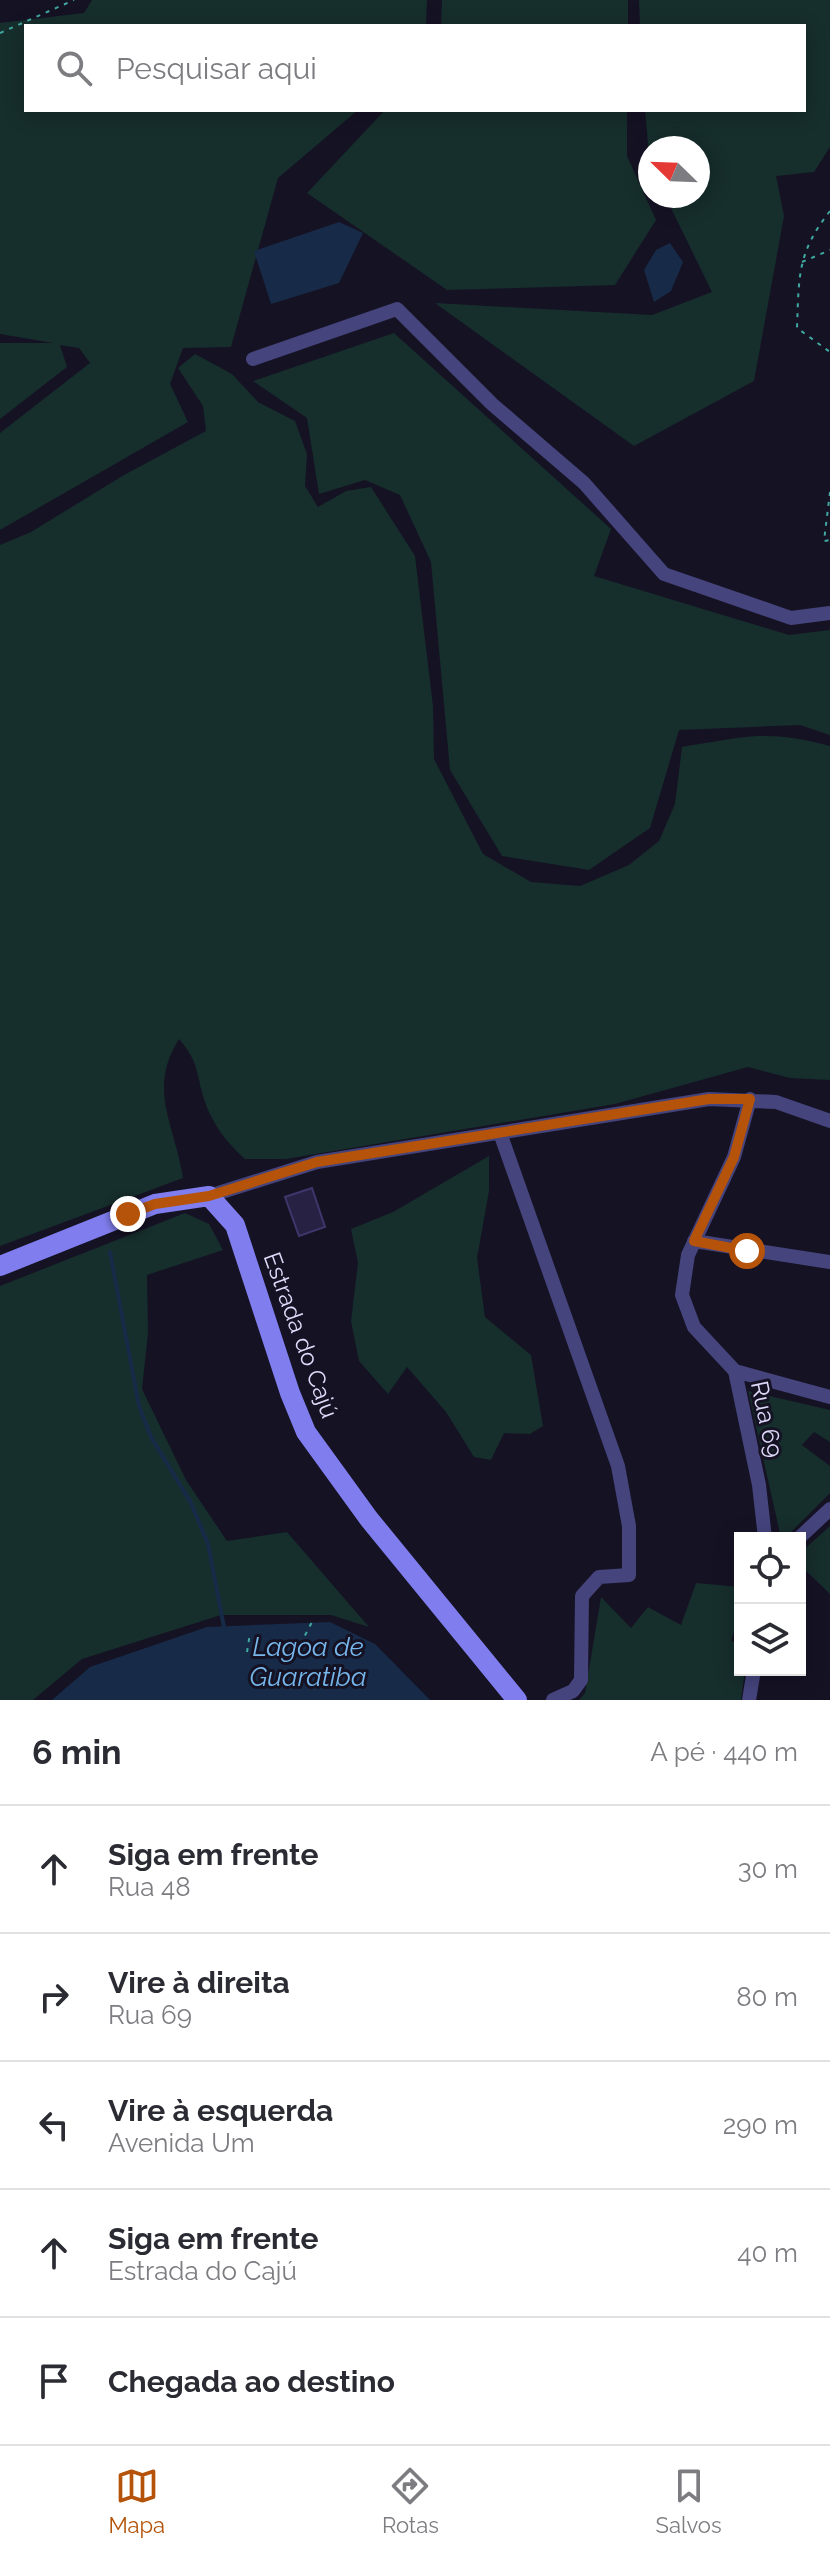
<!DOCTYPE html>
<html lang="pt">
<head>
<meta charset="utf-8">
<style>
  body { margin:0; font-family:Raleway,sans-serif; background:#f7f7f7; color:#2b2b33 }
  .controls { position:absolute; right:24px; bottom:24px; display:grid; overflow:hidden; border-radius:0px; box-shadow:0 4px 20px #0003 }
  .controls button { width:72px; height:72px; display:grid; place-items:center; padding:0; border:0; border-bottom:2px solid #e1e1e2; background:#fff; color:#2b2b33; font:40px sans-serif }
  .compass { position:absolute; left:638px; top:136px; width:72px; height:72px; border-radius:50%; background:#fff; box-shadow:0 4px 20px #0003; rotate:293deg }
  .stop { position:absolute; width:24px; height:24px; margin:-18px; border:6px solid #b45309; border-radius:50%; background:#fff }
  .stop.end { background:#b45309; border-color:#fff; box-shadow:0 2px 8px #0008 }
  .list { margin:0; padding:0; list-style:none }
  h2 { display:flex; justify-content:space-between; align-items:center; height:104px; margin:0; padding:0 32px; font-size:34px }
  h2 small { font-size:26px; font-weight:400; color:#7c7c81 }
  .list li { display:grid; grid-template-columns:52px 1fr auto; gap:24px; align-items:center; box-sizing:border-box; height:128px; padding:0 32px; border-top:2px solid #e1e1e2 }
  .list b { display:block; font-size:30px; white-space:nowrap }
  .list p { margin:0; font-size:26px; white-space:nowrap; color:#7c7c81 }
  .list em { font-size:26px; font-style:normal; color:#7c7c81 }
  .icon { flex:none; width:44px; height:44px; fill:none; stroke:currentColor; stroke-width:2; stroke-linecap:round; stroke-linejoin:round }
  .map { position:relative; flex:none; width:830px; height:1700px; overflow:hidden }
  .search { position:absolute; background:#fff; box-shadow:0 4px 20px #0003; left:24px; right:24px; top:24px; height:88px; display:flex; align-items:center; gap:20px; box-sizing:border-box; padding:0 28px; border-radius:0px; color:#7c7c81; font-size:30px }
  .sheet { height:744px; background:#fff }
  nav { display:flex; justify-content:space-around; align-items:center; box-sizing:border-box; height:112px; border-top:2px solid #e1e1e2; background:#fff; font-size:22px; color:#7c7c81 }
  nav a { display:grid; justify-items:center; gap:4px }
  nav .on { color:#b45309 }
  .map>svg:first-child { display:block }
  .green { fill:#162e2c }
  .water { fill:#172b48 }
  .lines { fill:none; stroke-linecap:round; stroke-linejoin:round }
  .stream { stroke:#172b48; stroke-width:4 }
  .building { fill:#272143; stroke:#40366c; stroke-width:2 }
  .path { stroke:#40a9a1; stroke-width:2; stroke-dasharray:4 6; stroke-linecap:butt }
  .street { stroke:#45447d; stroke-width:14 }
  .secondary { stroke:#807eee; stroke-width:20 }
  .route { stroke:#b45309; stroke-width:10 }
  .labels { text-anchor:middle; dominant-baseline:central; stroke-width:6; stroke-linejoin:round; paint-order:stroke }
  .street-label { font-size:24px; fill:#dedbfa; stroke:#151224 }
  .water-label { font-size:26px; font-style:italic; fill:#76b7ec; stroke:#151224 }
</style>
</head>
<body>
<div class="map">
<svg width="830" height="1700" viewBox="0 0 830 1700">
  <rect width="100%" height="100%" fill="#151224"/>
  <!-- green -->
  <path class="green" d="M92,0H427L426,26H26V110H358L278,178L231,347L183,348L170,384L188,422L0,530V433L90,363L79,348L60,345L67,367L0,419V343H53L0,334V23L84,13Z
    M442,0H628V26H441Z
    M639,0H830V147L814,172L776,176L784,216L754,381L634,446L435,303L652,315L712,292L665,196H698V148H650V166L645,110H804V26H640Z
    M385,110H627V156L656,220L615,285L447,290L307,193Z
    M394,333L611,529L594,576L789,635L830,630V735L800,725L679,730L650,828L589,870L502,856L450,770L431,562L400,495L365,480L319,494L307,418L253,381Z
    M195,354L232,374L258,402L295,421L307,454L305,486L318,507L346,491L371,487L415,556L433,706L434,759L483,854L531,882L580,886L629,865L659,841L675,804L682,747C746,737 765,729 830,746V1080L790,1078L748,1067L615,1104L286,1159H245C227,1143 213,1125 205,1102C196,1075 200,1063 179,1039C147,1090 175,1124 183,1178L0,1246V545L31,532L124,475L206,431L203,406L178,368Z
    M489,1156V1191L477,1258L485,1317L531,1355L543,1426L530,1434L504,1433L491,1460L474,1457L446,1412L407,1367L388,1394L359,1361L351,1321L358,1263L351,1229L393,1212Z
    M185,1213L209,1224L223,1250L147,1275L148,1333L142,1389L186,1480L227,1541L287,1532L369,1627L331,1615H221L82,1659L33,1700H0V1286Z
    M748,1391L830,1410V1442L814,1432L802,1445L830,1466V1493L785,1538H781Z
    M830,1526V1594L800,1565V1553Z
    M696,1583L740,1587V1621H737L731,1641L740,1643V1670H745L741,1700H579L585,1693L601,1597L631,1628L648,1607L681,1625Z"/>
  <!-- water -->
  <path class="water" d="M339,222L363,233L339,283L271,304L254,251Z
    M670,243L683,262L671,291L654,302L644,270L656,250Z
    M330,1622L375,1644L430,1700H52L90,1667L207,1627Z"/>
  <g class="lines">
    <!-- stream -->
    <path class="stream" d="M110,1252L139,1406L151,1437L191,1503L208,1544L224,1627"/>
  </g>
  <!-- building -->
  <path class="building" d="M312,1188L325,1227L299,1236L285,1197Z"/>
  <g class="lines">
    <!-- path -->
    <path class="path" d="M0,33L74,0
      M830,211C797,253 799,276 797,328L830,352
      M802,262L830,250
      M830,492L824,541L830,540
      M247,1652L250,1633
      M291,1662L312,1622"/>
    <!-- street -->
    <path class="street" d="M253,359L397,309L492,404L584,483L664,574L791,618L830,613
      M750,1099L734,1157L688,1255L682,1295L694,1327L735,1371L759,1485L765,1538
      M500,1133L618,1466L629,1526V1575L599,1577L582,1596L581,1680L573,1691L553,1700
      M209,1196L317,1162L709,1099L776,1102L830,1121
      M694,1241L830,1262
      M735,1371L830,1397
      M799,1538L830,1509
      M749,1700L754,1670"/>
    <!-- secondary -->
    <path class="secondary" d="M0,1266L155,1204L209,1196L235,1225L290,1393L306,1432L369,1519L517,1700"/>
  </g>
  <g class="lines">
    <!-- route -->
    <path class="route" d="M128,1214L155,1204L209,1196L317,1162L709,1099H750L734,1157L694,1241L747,1251"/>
  </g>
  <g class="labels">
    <!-- street labels -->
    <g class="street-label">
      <text transform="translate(301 1335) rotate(70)">Estrada do Cajú</text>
      <text transform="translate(767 1419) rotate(78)">Rua 69</text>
    </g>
    <!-- water labels -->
    <g class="water-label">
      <text x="308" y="1647">Lagoa de<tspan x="308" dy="30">Guaratiba</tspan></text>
    </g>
  </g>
</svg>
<div class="controls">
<button><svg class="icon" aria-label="locate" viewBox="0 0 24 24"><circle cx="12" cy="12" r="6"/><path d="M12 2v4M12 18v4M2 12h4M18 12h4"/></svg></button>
<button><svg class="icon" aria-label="layers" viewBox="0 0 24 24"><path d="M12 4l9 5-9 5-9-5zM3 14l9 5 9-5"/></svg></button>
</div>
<svg class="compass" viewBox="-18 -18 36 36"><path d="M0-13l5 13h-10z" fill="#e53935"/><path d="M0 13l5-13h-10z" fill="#7c7c81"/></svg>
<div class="stop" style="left:747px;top:1251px"></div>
<div class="stop end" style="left:128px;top:1214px"></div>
<div class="search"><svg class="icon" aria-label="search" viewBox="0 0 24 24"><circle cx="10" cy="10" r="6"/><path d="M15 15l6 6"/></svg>Pesquisar aqui</div>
</div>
<section class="sheet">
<h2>6 min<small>A pé · 440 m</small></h2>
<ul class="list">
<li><svg class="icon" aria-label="ahead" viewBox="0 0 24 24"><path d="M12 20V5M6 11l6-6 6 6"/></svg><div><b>Siga em frente</b><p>Rua 48</p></div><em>30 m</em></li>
<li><svg class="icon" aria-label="right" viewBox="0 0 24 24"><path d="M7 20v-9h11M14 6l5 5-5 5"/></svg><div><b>Vire à direita</b><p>Rua 69</p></div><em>80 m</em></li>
<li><svg class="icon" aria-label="left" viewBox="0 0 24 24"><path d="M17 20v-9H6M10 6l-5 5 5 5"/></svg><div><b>Vire à esquerda</b><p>Avenida Um</p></div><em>290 m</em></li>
<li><svg class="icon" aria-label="ahead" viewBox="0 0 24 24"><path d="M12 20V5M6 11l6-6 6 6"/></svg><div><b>Siga em frente</b><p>Estrada do Cajú</p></div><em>40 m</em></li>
<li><svg class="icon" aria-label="arrive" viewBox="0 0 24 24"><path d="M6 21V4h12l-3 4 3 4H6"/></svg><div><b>Chegada ao destino</b></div></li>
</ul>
</section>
<nav>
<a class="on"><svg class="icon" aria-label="map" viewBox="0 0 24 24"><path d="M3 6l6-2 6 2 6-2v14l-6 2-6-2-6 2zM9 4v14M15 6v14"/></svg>Mapa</a>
<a><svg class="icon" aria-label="directions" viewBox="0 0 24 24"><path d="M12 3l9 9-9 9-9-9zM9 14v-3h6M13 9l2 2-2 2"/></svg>Rotas</a>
<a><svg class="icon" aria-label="saved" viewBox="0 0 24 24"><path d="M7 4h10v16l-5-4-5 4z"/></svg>Salvos</a>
</nav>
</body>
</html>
